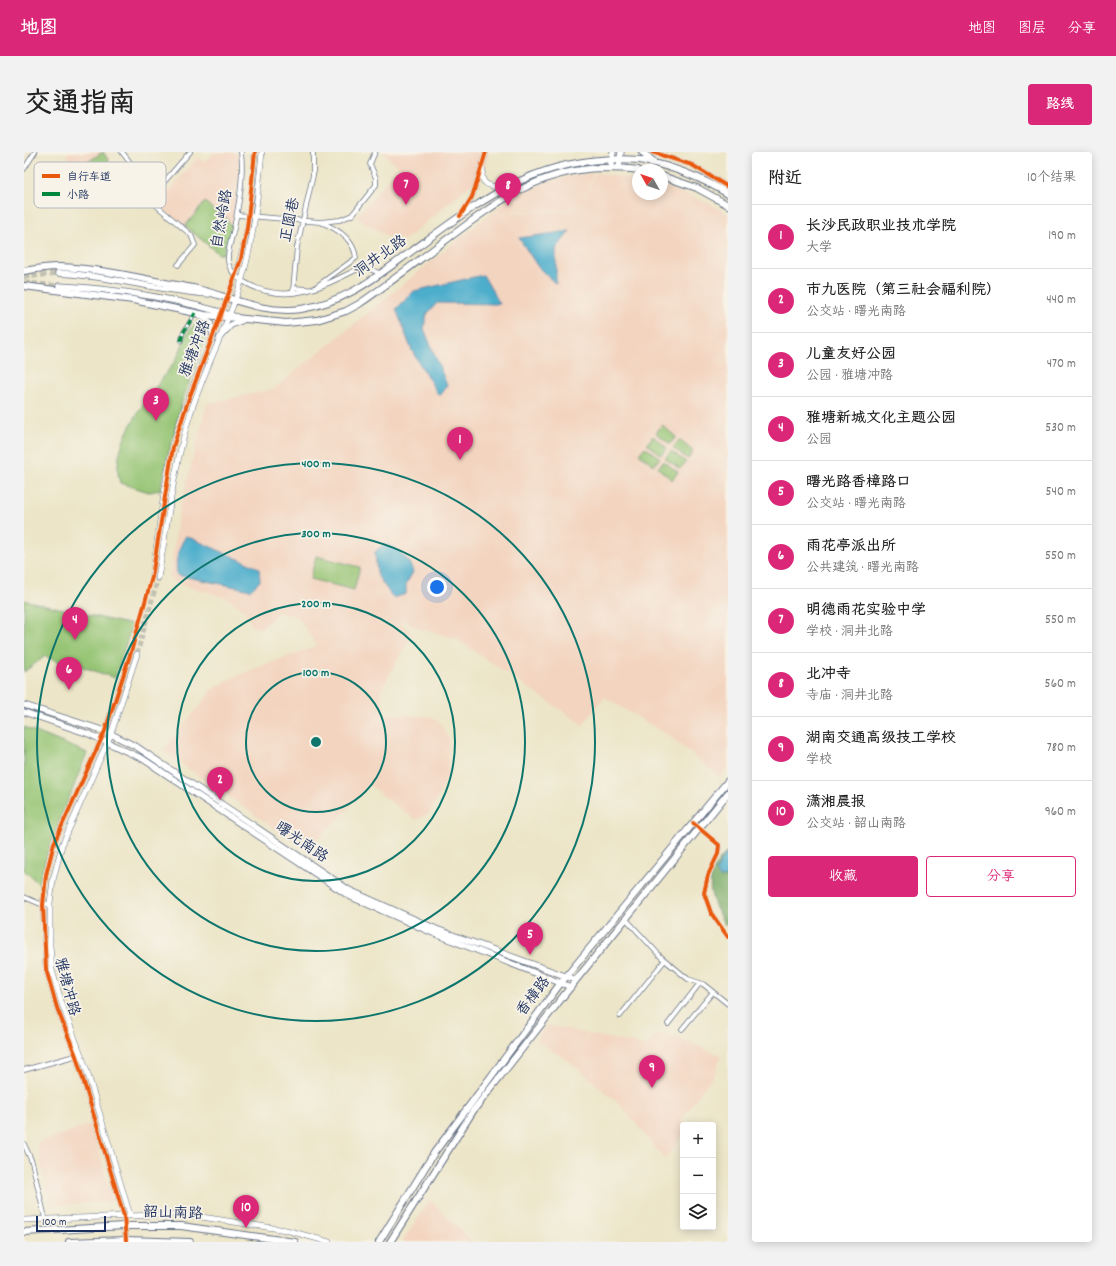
<!DOCTYPE html>
<html lang="zh">
<head>
<meta charset="utf-8">
<style>
  body { margin:0; font-family:Dekko,"LXGW WenKai TC",sans-serif; background:#f2f2f2; color:#222 }
  .controls { position:absolute; right:12px; bottom:12px; display:grid; overflow:hidden; border-radius:4px; box-shadow:0 2px 10px #0003 }
  .controls button { width:36px; height:36px; display:grid; place-items:center; padding:0; border:0; border-bottom:1px solid #e0e0e0; background:#fff; color:#222; font:20px sans-serif }
  .compass { position:absolute; left:608px; top:12px; width:36px; height:36px; border-radius:50%; background:#fff; box-shadow:0 2px 10px #0003; rotate:310deg }
  .scale { position:absolute; left:12px; bottom:10px; width:70px; box-sizing:border-box; padding-left:4px; border:2px solid #1b2f5e; border-top:0; font-size:11px; line-height:14px; white-space:nowrap; color:#1b2f5e; -webkit-text-stroke:3px #f7f3e8; paint-order:stroke }
  .you { position:absolute; left:413px; top:435px; width:14px; height:14px; margin:-10px; border:3px solid #fff; border-radius:50%; background:#1a73e8; box-shadow:0 0 0 6px #1a73e833 }
  .badge { display:grid; place-items:center; width:26px; height:26px; border-radius:50%; background:#db2777; color:#fff; font-size:13px; font-weight:700 }
  .pin { position:absolute; translate:-50% -33px; filter:drop-shadow(0 1px 2px #0008) }
  .pin::after { content:''; position:absolute; top:21px; width:14px; height:12px; background:inherit; clip-path:polygon(0 0,100% 0,50% 100%) }
  .list { margin:0; padding:0; list-style:none }
  h2 { display:flex; justify-content:space-between; align-items:center; height:52px; margin:0; padding:0 16px; font-size:17px }
  h2 small { font-size:13px; font-weight:400; color:#767676 }
  .list li { display:grid; grid-template-columns:26px 1fr auto; gap:12px; align-items:center; box-sizing:border-box; height:64px; padding:0 16px; border-top:1px solid #e0e0e0 }
  .list b { display:block; font-size:15px; white-space:nowrap }
  .list p { margin:0; font-size:13px; white-space:nowrap; color:#767676 }
  .list em { font-size:13px; font-style:normal; color:#767676 }
  .actions { display:flex; gap:8px; padding:12px 16px }
  .actions a { flex:1; padding:9px 0; border:1px solid #db2777; border-radius:4px; text-align:center; font-size:14px; color:#db2777 }
  .actions .main { background:#db2777; color:#fff }
  .icon { flex:none; width:22px; height:22px; fill:none; stroke:currentColor; stroke-width:2; stroke-linecap:round; stroke-linejoin:round }
  .map { position:relative; flex:none; width:704px; height:1090px; overflow:hidden; border-radius:4px }
  header { display:flex; align-items:center; gap:24px; box-sizing:border-box; height:56px; padding:0 20px; background:#db2777; color:#fff }
  header strong { font-size:19px }
  nav { display:flex; gap:22px; margin-inline-start:auto; font-size:14px }
  .intro { display:flex; align-items:center; justify-content:space-between; box-sizing:border-box; height:96px; padding:0 24px }
  h1 { margin:0; font-size:28px }
  .button { padding:10px 18px; border-radius:4px; background:#db2777; color:#fff; font-size:14px; font-weight:700 }
  main { display:flex; gap:24px; padding:0 24px }
  aside { flex:1; background:#fff; border-radius:4px; box-shadow:0 2px 10px #0003 }
  .map>svg:first-child { display:block }
  .built { fill:#f3d4bf }
  .green { fill:#95c473; stroke:#587a68 }
  .forest { fill:#78aa65; stroke:#4a6c62 }
  .water { fill:#4daecc; stroke:#346e95 }
  .lines { fill:none; stroke-linecap:round; stroke-linejoin:round }
  .tertiary-tunnel { stroke:#c2c1b2; stroke-width:5; stroke-dasharray:5 2.5; stroke-linecap:butt }
  .secondary-tunnel { stroke:#c2c1b2; stroke-width:5.5; stroke-dasharray:5.5 3; stroke-linecap:butt }
  .pedestrian-casing { stroke:#646f83; stroke-width:4.5 }
  .minor-casing { stroke:#646f83; stroke-width:5.5 }
  .tertiary-casing { stroke:#646f83; stroke-width:6 }
  .secondary-casing { stroke:#646f83; stroke-width:7 }
  .primary-casing { stroke:#646f83; stroke-width:8 }
  .pedestrian { stroke:#fff; stroke-width:3 }
  .minor { stroke:#fff; stroke-width:4 }
  .tertiary { stroke:#fff; stroke-width:5 }
  .secondary { stroke:#fff; stroke-width:5.5 }
  .primary { stroke:#fff; stroke-width:6 }
  .quiet { stroke:#00873e; stroke-width:3; stroke-dasharray:6 3; stroke-linecap:butt }
  .cycleway-casing { stroke:#f7f3e8; stroke-width:6 }
  .cycleway { stroke:#e8590c; stroke-width:4 }
  .ring { fill:none; stroke:#0f766e; stroke-width:2 }
  .labels { text-anchor:middle; dominant-baseline:central; stroke-width:3.5; stroke-linejoin:round; paint-order:stroke }
  .street-label { font-size:15px; fill:#1b2f5e; stroke:#f7f3e8 }
  .key { fill:#f7f3e8; stroke:#b5b8bf; stroke-width:1 }
  .key-label { font-size:11px; fill:#1b2f5e }
  .centre { fill:#0f766e; stroke:#f7f3e8; stroke-width:2 }
  .ring-label { font-size:12px; text-anchor:middle; font-weight:bold; fill:#0f766e; stroke:#f7f3e8; stroke-width:3.5; stroke-linejoin:round; paint-order:stroke }
</style>
</head>
<body>
<header>
<strong>地图</strong>
<nav><a>地图</a><a>图层</a><a>分享</a></nav>
</header>
<div class="intro"><h1>交通指南</h1><a class="button">路线</a></div>
<main>
<div class="map">
<svg width="704" height="1090" viewBox="0 0 704 1090">
  <rect width="100%" height="100%" fill="#f7f3e8"/>
  <filter id="ink" filterUnits="userSpaceOnUse"><feTurbulence type="fractalNoise" baseFrequency=".025" numOctaves="2"/><feDisplacementMap in="SourceGraphic" scale="8" xChannelSelector="R" yChannelSelector="G"/><feConvolveMatrix kernelMatrix="1 2 1 2 8 2 1 2 1" color-interpolation-filters="sRGB"/></filter>
  <filter id="wash" filterUnits="userSpaceOnUse"><feTurbulence type="fractalNoise" baseFrequency=".012" numOctaves="4" result="noise"/><feDisplacementMap in="SourceGraphic" scale="16" xChannelSelector="R" yChannelSelector="G"/><feGaussianBlur stdDeviation="0.9" result="paint"/><feColorMatrix in="noise" values="0 0 0 0 0 0 0 0 0 0 0 0 0 0 0 0 0 1.4 0 .05"/><feComposite in="paint" operator="in"/></filter>
  <g filter="url(#wash)">
    <rect width="100%" height="100%" fill="#ece5c7"/>
    <!-- built -->
    <path class="built" d="M45,0H81L87,9L75,21L68,20L52,12L42,4Z
      M190,0H210L217,6L216,22L209,72L207,73L209,74L199,103H195L134,52L174,5L181,10Z
      M360,0H465L459,22L381,88L366,86L332,65L375,15L359,1Z
      M572,20L614,29V42H638L639,34L686,52L704,62V615L696,625L644,583L580,545L559,573L431,486L397,477L374,466L388,482L356,540L361,562L408,565L417,572L425,588L424,625L405,662L391,668L344,632L322,659L282,698L139,599L189,537L216,522L293,494L274,465L254,460L238,476L228,474L221,459L201,445L154,432L146,425L154,364L183,252L250,237L467,61L545,59L558,52Z
      M570,21L558,51L545,58L468,60L494,41L526,29L551,23Z
      M523,873L622,894L634,882L660,888L697,904L692,919L657,968L660,973H659V983L641,1007L596,953L549,912L512,888Z
      M68,972L88,1049L26,1054L13,991Z
      M406,1048L448,1090H378Z"/>
    <!-- green -->
    <path class="green" d="M79,0L85,9L68,20L62,11Z
      M181,50L198,65L201,64L208,75L199,102H195L161,74Z
      M174,168L179,172L182,187L158,249L136,338L125,340L96,331C83,290 130,239 152,208C157,199 159,188 164,180C167,176 171,172 174,168Z
      M638,273L652,285L646,292L632,281Z
      M629,284L643,296L637,303L623,292Z
      M655,288L669,299L664,307L649,296Z
      M621,295L636,306L630,313L615,302Z
      M647,299L662,310L656,317L641,306Z
      M639,309L654,320L648,328L634,316Z
      M292,404L336,415L330,438L286,427Z
      M0,448L108,473L91,526L45,510L39,512L21,504L0,520Z
      M0,575L63,601L24,699L15,732L0,718Z"/>
    <!-- forest -->
    <path class="forest" d="M704,699V769L701,773C685,746 677,723 704,699Z"/>
    <!-- water -->
    <path class="water" d="M546,79L532,97V132L514,115L495,86Z
      M459,123L476,152L413,151L403,162L400,177L423,233L415,244L388,199L372,157L390,139Z
      M162,384L235,416L236,429L227,438L153,423C151,408 154,396 162,384Z
      M360,392C375,397 384,405 389,420L382,432V442L369,446L353,423L351,400Z
      M702,702L704,703V725L696,726L691,718L694,717L696,710Z"/>
  </g>
  <g filter="url(#ink)">
    <g class="lines">
      <!-- tertiary-tunnel -->
      <path class="tertiary-tunnel" d="M107,500L128,425
        M113,502L134,426"/>
      <!-- secondary-tunnel -->
      <path class="secondary-tunnel" d="M0,125L34,121
        M0,131L35,134"/>
      <defs>
        <path id="pedestrian" d="M157,189L159,181L171,161"/>
        <path id="minor" d="M98,0L114,21L134,37
          M217,0C220,25 215,51 210,76C208,86 203,99 204,109C205,118 213,126 220,130C262,155 300,134 338,115L344,116L357,122
          M0,17L11,0
          M213,63L296,70
          M154,113L171,93L167,83L133,54L131,45L134,37L166,0
          M293,134L332,106C330,87 312,76 296,70L316,68L328,63L352,33V26L346,12L351,0
          M269,136L283,137
          M269,139L273,95L289,23V0
          M669,671L695,693L694,702L684,723L680,741L687,761L704,785
          M0,745L19,753L26,751
          M602,767L637,805L664,827L679,832L704,852
          M596,864L641,808
          M644,872L676,831
          M658,877L689,840
          M0,918L54,903
          M0,992L8,1010L21,1066"/>
        <path id="tertiary" d="M628,0L668,13L704,35
          M459,18C455,31 465,35 477,35
          M438,62L448,45L462,0
          M128,425C136,375 140,322 155,273C173,217 200,164 216,108C226,73 228,36 231,0
          M134,426C143,374 149,320 164,269C176,228 196,189 211,148C229,100 233,50 238,0
          M106,1063L62,916L38,852L28,818L26,794V751L29,728L38,693L87,582L113,502
          M0,1068L158,1062L262,1078L305,1090
          M102,1088L100,1064L52,904L33,856L22,817L19,753L22,723L30,691L81,579L107,500"/>
        <path id="secondary" d="M586,16L589,0
          M595,16L597,0
          M34,121C85,123 134,139 185,142
          M35,134C94,137 156,147 213,165
          M176,163L186,170L189,184
          M196,185L207,173L219,168
          M0,553L81,579L113,595L325,738L412,777L552,828
          M0,560L65,582L119,607L325,744L409,781L547,835"/>
        <path id="primary" d="M618,0L629,9
          M638,24L673,36L704,53
          M0,119C11,117 23,115 34,115C68,116 103,123 136,130C151,133 166,135 181,139C212,148 244,162 277,157C320,150 347,129 381,104C457,49 514,0 616,8C647,14 677,25 704,42
          M0,134L109,148L181,163L262,171L293,168L322,159L335,152C366,131 396,107 426,85C474,49 515,18 578,16C590,16 602,16 614,18
          M0,1080L100,1074H157L271,1090
          M45,1090L102,1088L166,1090
          M355,1090L410,1001L536,832L704,629
          M366,1090L449,959L552,828L704,641"/>
      </defs>
      <!-- pedestrian casing -->
      <use href="#pedestrian" class="pedestrian-casing"/>
      <!-- minor casing -->
      <use href="#minor" class="minor-casing"/>
      <!-- tertiary casing -->
      <use href="#tertiary" class="tertiary-casing"/>
      <!-- secondary casing -->
      <use href="#secondary" class="secondary-casing"/>
      <!-- primary casing -->
      <use href="#primary" class="primary-casing"/>
      <!-- pedestrian -->
      <use href="#pedestrian" class="pedestrian"/>
      <!-- minor -->
      <use href="#minor" class="minor"/>
      <!-- tertiary -->
      <use href="#tertiary" class="tertiary"/>
      <!-- secondary -->
      <use href="#secondary" class="secondary"/>
      <!-- primary -->
      <use href="#primary" class="primary"/>
      <!-- quiet -->
      <path class="quiet" d="M157,189L159,181L171,161"/>
      <defs>
        <path id="cycleway" d="M628,0L668,13L704,35
          M436,64L448,45L462,0
          M669,671L695,693L694,702L684,723L680,741L687,761L704,785
          M102,1088L100,1064L52,904L33,856L22,817L19,753L22,723L30,691L81,579L107,500L128,425L149,295L164,249L198,160L217,107L223,76L231,0"/>
      </defs>
      <!-- cycleway casing -->
      <use href="#cycleway" class="cycleway-casing"/>
      <!-- cycleway -->
      <use href="#cycleway" class="cycleway"/>
    </g>
  </g>
  <!-- distance rings -->
  <g class="ring">
    <circle cx="292" cy="590" r="70"/>
    <circle cx="292" cy="590" r="139"/>
    <circle cx="292" cy="590" r="209"/>
    <circle cx="292" cy="590" r="279"/>
  </g>
  <g class="labels">
    <!-- street labels -->
    <g class="street-label">
      <text transform="translate(199 67) rotate(-80)">自然岭路</text>
      <text transform="translate(267 68) rotate(-78)">正圆巷</text>
      <text transform="translate(357 105) rotate(-35)">洞井北路</text>
      <text transform="translate(172 197) rotate(-69)">雅塘冲路</text>
      <text transform="translate(277 691) rotate(34)">曙光南路</text>
      <text transform="translate(42 835) rotate(75)">雅塘冲路</text>
      <text transform="translate(510 845) rotate(-53)">香樟路</text>
      <text transform="translate(149 1062) rotate(2)">韶山南路</text>
    </g>
  </g>
  <!-- legend -->
  <rect x="10" y="10" width="132" height="46" rx="6" class="key"/>
  <rect x="18" y="22" width="18" height="4" fill="#e8590c"/>
  <rect x="18" y="40" width="18" height="4" fill="#00873e"/>
  <g class="key-label">
    <text x="43" y="28">自行车道</text>
    <text x="43" y="46">小路</text>
  </g>
  <circle cx="292" cy="590" r="6" class="centre"/>
  <g class="ring-label">
    <text x="292" y="315">400 m</text>
    <text x="292" y="385">300 m</text>
    <text x="292" y="455">200 m</text>
    <text x="292" y="524">100 m</text>
  </g>
</svg>
<div class="controls">
<button>+</button>
<button>−</button>
<button><svg class="icon" aria-label="layers" viewBox="0 0 24 24"><path d="M12 4l9 5-9 5-9-5zM3 14l9 5 9-5"/></svg></button>
</div>
<svg class="compass" viewBox="-18 -18 36 36"><path d="M0-13l5 13h-10z" fill="#e53935"/><path d="M0 13l5-13h-10z" fill="#767676"/></svg>
<div class="scale">100 m</div>
<div class="you"></div>
<div class="pin badge" style="left:436px;top:308px">1</div>
<div class="pin badge" style="left:196px;top:648px">2</div>
<div class="pin badge" style="left:132px;top:269px">3</div>
<div class="pin badge" style="left:51px;top:488px">4</div>
<div class="pin badge" style="left:506px;top:803px">5</div>
<div class="pin badge" style="left:45px;top:538px">6</div>
<div class="pin badge" style="left:382px;top:53px">7</div>
<div class="pin badge" style="left:484px;top:54px">8</div>
<div class="pin badge" style="left:628px;top:936px">9</div>
<div class="pin badge" style="left:222px;top:1076px">10</div>
</div>
<aside>
<h2>附近<small>10个结果</small></h2>
<ul class="list">
<li><span class="badge">1</span><div><b>长沙民政职业技术学院</b><p>大学</p></div><em>190 m</em></li>
<li><span class="badge">2</span><div><b>市九医院（第三社会福利院）</b><p>公交站 · 曙光南路</p></div><em>440 m</em></li>
<li><span class="badge">3</span><div><b>儿童友好公园</b><p>公园 · 雅塘冲路</p></div><em>470 m</em></li>
<li><span class="badge">4</span><div><b>雅塘新城文化主题公园</b><p>公园</p></div><em>530 m</em></li>
<li><span class="badge">5</span><div><b>曙光路香樟路口</b><p>公交站 · 曙光南路</p></div><em>540 m</em></li>
<li><span class="badge">6</span><div><b>雨花亭派出所</b><p>公共建筑 · 曙光南路</p></div><em>550 m</em></li>
<li><span class="badge">7</span><div><b>明德雨花实验中学</b><p>学校 · 洞井北路</p></div><em>550 m</em></li>
<li><span class="badge">8</span><div><b>北冲寺</b><p>寺庙 · 洞井北路</p></div><em>560 m</em></li>
<li><span class="badge">9</span><div><b>湖南交通高级技工学校</b><p>学校</p></div><em>780 m</em></li>
<li><span class="badge">10</span><div><b>潇湘晨报</b><p>公交站 · 韶山南路</p></div><em>960 m</em></li>
</ul>
<div class="actions"><a class="main">收藏</a><a>分享</a></div>
</aside>
</main>
</body>
</html>
